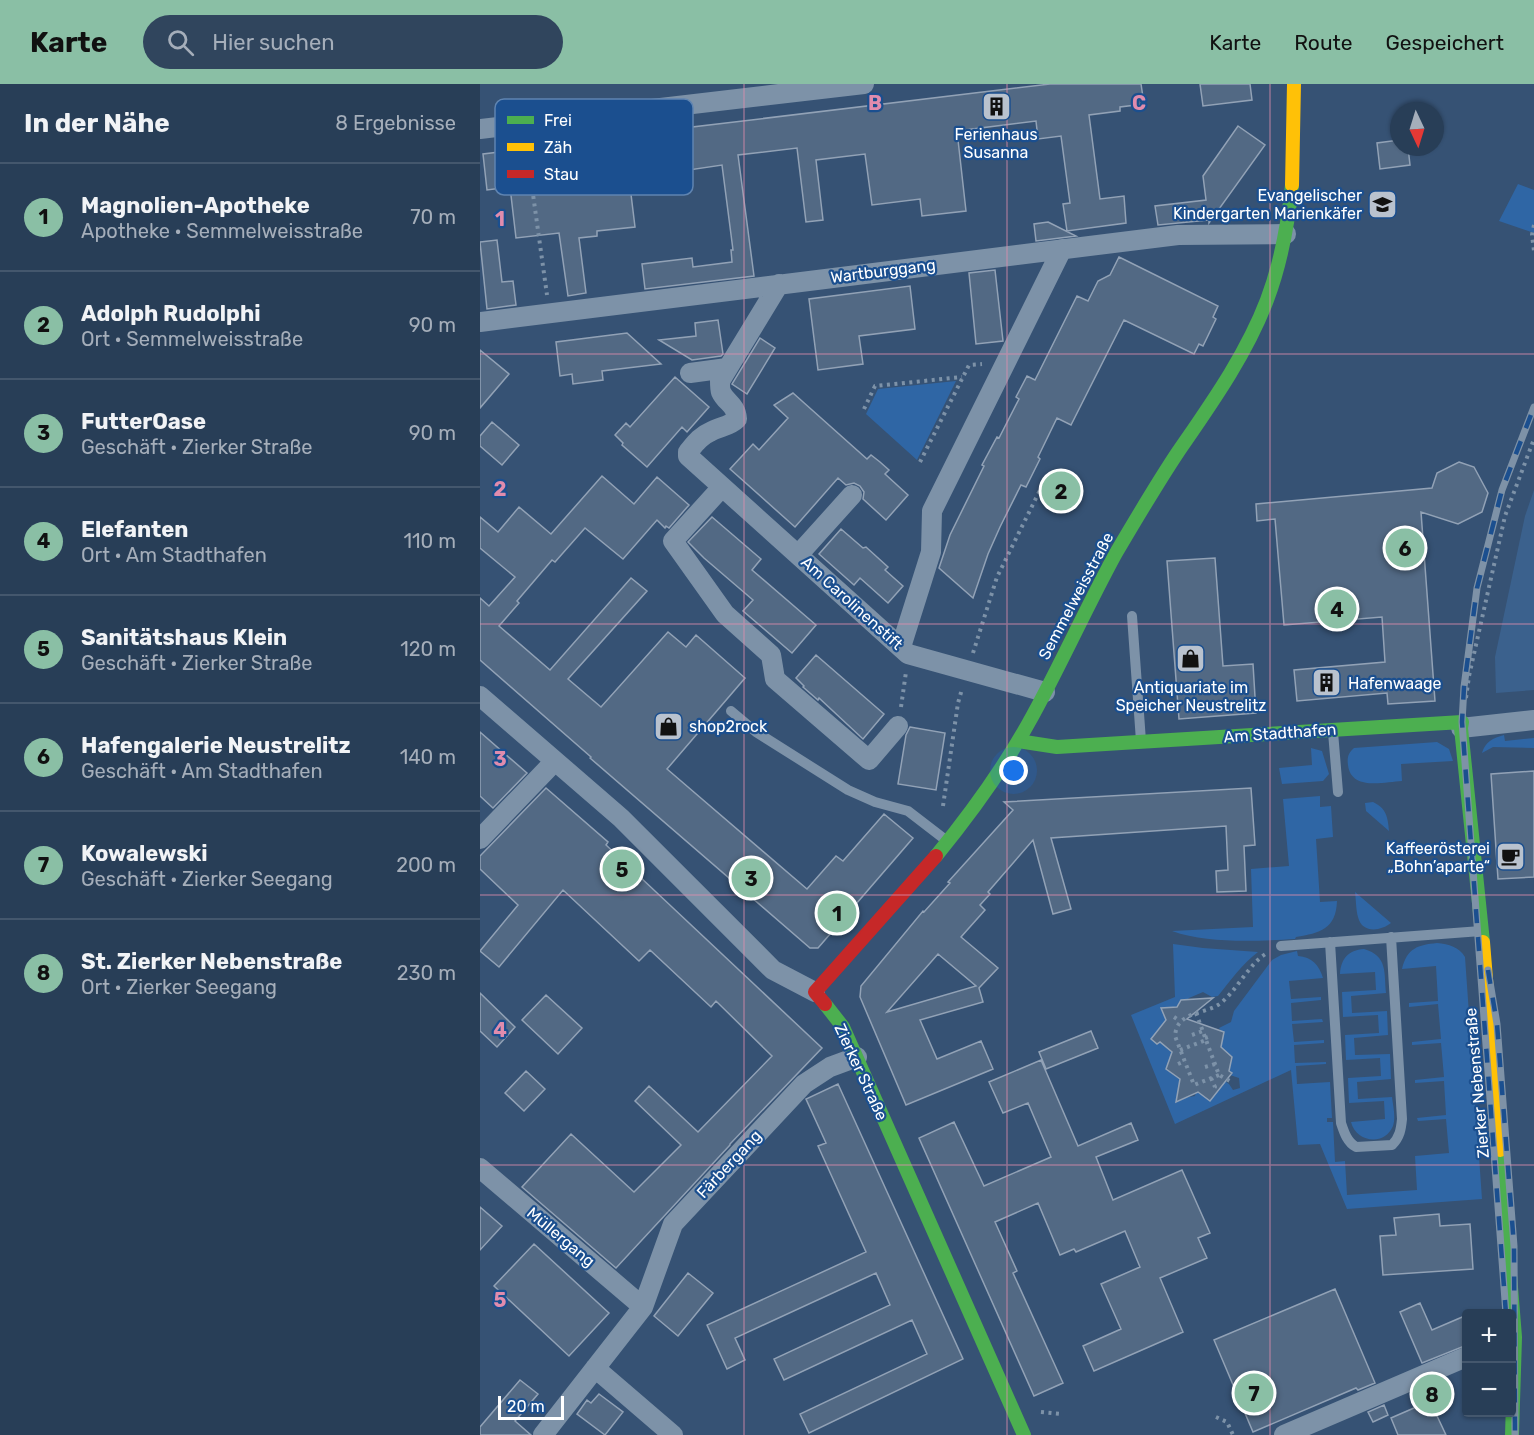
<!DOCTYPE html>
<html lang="de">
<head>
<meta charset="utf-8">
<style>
  body { margin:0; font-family:Rubik,sans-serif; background:#30455d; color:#f1f3f6 }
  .controls { position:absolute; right:18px; bottom:18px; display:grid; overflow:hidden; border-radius:6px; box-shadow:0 2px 4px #0004 }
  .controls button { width:54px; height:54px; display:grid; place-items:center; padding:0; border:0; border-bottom:2px solid #44576d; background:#283e57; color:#f1f3f6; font:30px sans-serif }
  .compass { position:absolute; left:910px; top:18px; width:54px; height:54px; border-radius:50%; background:#283e57; box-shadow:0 2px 4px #0004; rotate:176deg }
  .scale { position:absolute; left:18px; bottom:15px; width:66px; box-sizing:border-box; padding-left:6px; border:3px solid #fff; border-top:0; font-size:16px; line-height:21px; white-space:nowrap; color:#fff; -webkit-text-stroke:4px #1b4f8f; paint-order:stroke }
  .you { position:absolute; left:534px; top:687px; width:21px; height:21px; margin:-15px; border:4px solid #fff; border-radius:50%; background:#1a73e8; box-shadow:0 0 0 9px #1a73e833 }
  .badge { display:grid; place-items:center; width:39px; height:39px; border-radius:50%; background:#8abfa5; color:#111; font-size:20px; font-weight:700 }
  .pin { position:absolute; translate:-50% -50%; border:3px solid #fff; box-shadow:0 2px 6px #0006 }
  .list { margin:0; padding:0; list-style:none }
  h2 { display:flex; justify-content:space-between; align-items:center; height:78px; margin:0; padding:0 24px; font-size:26px }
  h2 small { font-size:20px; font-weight:400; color:#a5aeba }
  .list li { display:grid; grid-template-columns:39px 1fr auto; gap:18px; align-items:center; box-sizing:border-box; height:108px; padding:0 24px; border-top:2px solid #44576d }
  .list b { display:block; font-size:22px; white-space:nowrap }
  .list p { margin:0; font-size:20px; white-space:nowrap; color:#a5aeba }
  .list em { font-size:20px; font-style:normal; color:#a5aeba }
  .icon { flex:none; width:33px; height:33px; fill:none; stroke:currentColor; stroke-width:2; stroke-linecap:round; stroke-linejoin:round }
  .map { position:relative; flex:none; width:1054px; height:1351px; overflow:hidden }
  header { display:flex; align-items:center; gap:36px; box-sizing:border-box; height:84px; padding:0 30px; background:#8abfa5; color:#111 }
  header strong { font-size:28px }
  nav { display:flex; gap:33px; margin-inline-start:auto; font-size:21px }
  .search { width:420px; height:54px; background:#30455d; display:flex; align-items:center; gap:15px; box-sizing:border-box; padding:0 21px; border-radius:33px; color:#a5aeba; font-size:22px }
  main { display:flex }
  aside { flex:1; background:#283e57 }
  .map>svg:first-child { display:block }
  .green { fill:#2f66a5 }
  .water { fill:#3b618d }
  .building { fill:#526984; stroke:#92a2b6; stroke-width:1.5; fill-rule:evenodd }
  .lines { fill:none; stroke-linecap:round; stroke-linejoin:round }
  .path { stroke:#7d92a8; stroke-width:4; stroke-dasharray:3 4.5; stroke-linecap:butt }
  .lane { stroke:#7d92a8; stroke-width:10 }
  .street { stroke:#7d92a8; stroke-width:20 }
  .fast { stroke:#4caf50; stroke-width:14 }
  .slow { stroke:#ffc107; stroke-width:14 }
  .jam { stroke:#c62828; stroke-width:14 }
  .rail-casing { stroke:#7e92a7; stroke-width:7 }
  .rail { stroke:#1b4f8f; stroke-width:4.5; stroke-dasharray:14; stroke-linecap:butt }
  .grid { fill:none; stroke:#e08cad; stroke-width:1.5; stroke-opacity:0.55 }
  .labels { text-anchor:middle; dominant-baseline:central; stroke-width:4.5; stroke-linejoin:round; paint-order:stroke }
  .poi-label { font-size:16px; fill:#fff; stroke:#1b4f8f }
  .street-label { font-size:16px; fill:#fff; stroke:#1b4f8f }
  .key { fill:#1b4f8f; stroke:#5f84b1; stroke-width:1.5 }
  .key-label { font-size:16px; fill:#fff }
  .grid-label { font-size:20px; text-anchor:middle; font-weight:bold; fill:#e08cad; stroke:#1b4f8f; stroke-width:4.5; stroke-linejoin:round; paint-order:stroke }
</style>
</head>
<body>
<header>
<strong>Karte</strong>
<div class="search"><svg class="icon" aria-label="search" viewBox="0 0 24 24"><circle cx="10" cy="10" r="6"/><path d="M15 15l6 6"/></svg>Hier suchen</div>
<nav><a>Karte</a><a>Route</a><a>Gespeichert</a></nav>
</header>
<main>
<aside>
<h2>In der Nähe<small>8 Ergebnisse</small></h2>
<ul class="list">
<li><span class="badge">1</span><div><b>Magnolien-Apotheke</b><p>Apotheke · Semmelweisstraße</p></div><em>70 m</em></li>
<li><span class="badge">2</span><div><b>Adolph Rudolphi</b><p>Ort · Semmelweisstraße</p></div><em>90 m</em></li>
<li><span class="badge">3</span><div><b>FutterOase</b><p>Geschäft · Zierker Straße</p></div><em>90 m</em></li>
<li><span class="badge">4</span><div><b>Elefanten</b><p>Ort · Am Stadthafen</p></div><em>110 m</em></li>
<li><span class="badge">5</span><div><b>Sanitätshaus Klein</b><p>Geschäft · Zierker Straße</p></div><em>120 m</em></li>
<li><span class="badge">6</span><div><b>Hafengalerie Neustrelitz</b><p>Geschäft · Am Stadthafen</p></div><em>140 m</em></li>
<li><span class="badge">7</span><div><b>Kowalewski</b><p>Geschäft · Zierker Seegang</p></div><em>200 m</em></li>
<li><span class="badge">8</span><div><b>St. Zierker Nebenstraße</b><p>Ort · Zierker Seegang</p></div><em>230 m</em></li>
</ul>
</aside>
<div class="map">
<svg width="1054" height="1351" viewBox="0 0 1054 1351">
  <rect width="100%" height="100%" fill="#365274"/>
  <!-- green -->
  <path class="green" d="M1038,100L1054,106V149L1019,137Z
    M476,297L437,376L386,330L398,305Z
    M1024,651L1025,657L1054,654V664L1013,663L1002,669C1005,658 1013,654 1024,651Z
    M957,658L969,665L973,677L921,680L922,697C904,698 871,707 868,681C867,674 868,669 874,664Z
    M831,664L842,667L849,690L843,697L802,700L799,684L832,681Z
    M840,712V723L851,722L853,753L836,755L840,818L857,817C856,845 840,849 816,853L815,855C778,857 728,860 692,847L773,843L771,785L809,782L803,715Z
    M893,718C906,724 908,733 909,747L886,727L885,719Z
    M875,808L911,839C901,847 882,850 878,833C876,826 876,816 875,808Z
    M957,859C969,860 979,863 985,873L1002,1115L867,1125L840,1060L818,1061L811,986L695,1040L651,931L695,913L693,860L723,864L778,868C762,880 751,896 738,912L732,913L723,908L709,914L700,923L686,924V934L694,963L687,984L701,987L704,1014L715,1012L717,1003L731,1014L735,1008L739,1007L737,1002L742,995L749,1000L753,1006L760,1004L759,994L747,990L740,972L741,947L739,944L751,938L754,927L792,876L801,871L817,867L818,872C832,873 839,881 843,894L809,897L811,915L841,913V916L811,919L812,937L842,935L843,938L812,940L814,958L844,956V959L814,961L815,979L846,978V980L816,982L817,1000L850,998L852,1034H847V1038H853L855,1078L865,1077L867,1111L937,1106L935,1072L969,1069L966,1035L938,1037L937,1034L966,1031L964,997L935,999V996L964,993L961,959L932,961V958L961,955L958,920L929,923V919L958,917L956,882L922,885C927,864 938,861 957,859Z
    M884,865C908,872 904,889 906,909L871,912L872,929L907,927L908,951L874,954L875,971L910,970L911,995L877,998L878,1015L912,1013C913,1022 916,1033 913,1042C904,1063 876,1058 871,1038L905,1035L904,1017L869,1019L868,994L901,992L900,974L866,976L865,951L899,949L898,931L863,933L862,908L896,906L895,888L860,890C861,875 868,866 884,865Z"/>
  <!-- water -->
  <path class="water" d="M1054,406V606L1016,609L1015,573L1045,432Z"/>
  <!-- building -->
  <path class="building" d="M570,0H661L664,20L640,23V27L609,31L620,115L644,112L646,139L587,147L583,120L590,119L581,52L558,55L556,37L477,47L486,127L442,132L440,115L392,121L385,70L336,76L343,136L326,138L317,64L258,71L274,192L165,205L162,180L212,174L213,183L252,178L251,166H253L242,81L209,86L204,44Z
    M720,0H770L772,16L723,22Z
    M758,42L785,61L729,139V136L678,141L675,122L726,116L723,92Z
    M144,53L155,143L117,147V152L99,154L106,209L88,212L79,149L36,154L30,103L7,106L3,70L44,65L45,71L99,65V59Z
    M919,56V63H928L930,81L900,85L897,59Z
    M568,138L596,152L556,157L554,140Z
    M17,156L22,198L33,197L36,221L7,225L0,158Z
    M639,173L738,222L733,233L736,235L723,262L719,260L714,270L644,236L591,341L577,334L558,373L560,375L546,403L541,401L520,443L508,470L493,514L459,484L470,451L504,382L502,381L517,353L519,354L539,315L536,313L547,292L555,296L597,212L608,217L618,197L630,191Z
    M515,186L523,257L496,260L489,189Z
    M430,202L435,245L379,252L383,280L338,286L329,215Z
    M238,236L243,270L241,272L212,276L179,256L216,252L215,239Z
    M147,249L181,280L122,287L123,296L93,300L92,290L80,292L76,258Z
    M280,254L295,264L267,310L252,300Z
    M0,266L29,290L0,324Z
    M195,293L229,323L207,348L202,343L167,383L142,361L143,359L135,351L146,339L150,343Z
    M313,309L387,375L391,371L400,378L409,386L405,390L428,411L406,436L383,415L384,408L380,402L374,399L366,401L358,394L315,443L250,385L273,360L279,366L308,334L294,321Z
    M12,338L39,361L22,381L0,362V352Z
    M979,378L994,383L1008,409L1002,428L978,440L941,428L955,617L908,620L907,609L817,617L814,586L905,578L902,533L804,541L795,435L777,437L776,420L952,404L957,389Z
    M122,392L154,420L177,393L209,421L189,444L186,442L185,444L177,436L143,475L105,444L75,478L72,476L37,517L39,519L19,542L70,586L151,494L167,507L88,595L121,623L188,548L206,563L216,551L265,594L187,685L327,805L356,772L363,777L404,730L433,754L338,864H330L110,674L111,673L0,576V514L9,522L35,493L0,464V433L18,448L39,423L71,450Z
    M232,433L281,475L272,486L336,541L312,569L263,527L273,516L224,474L208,458Z
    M361,445L383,464L386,463L408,483L405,486L423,502L408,519L380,494L374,501L339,470Z
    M735,474L743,582L773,580L776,629L699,635L687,477Z
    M336,571L404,630L383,655L339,614L338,616L323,603L324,602L316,594Z
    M430,643L465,649L456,706L418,700L426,651Z
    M0,648L47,689L13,724L0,712Z
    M1054,687V793L1018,795L1011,690Z
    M66,704L128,758L126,761L342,964L250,1060V1061L136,1184L42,1103L91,1050L154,1108L201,1061L155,1017L169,1002L218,1048L292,972L236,917L231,923L170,866L159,877L83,806L19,883L0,867L38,821L0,785V772Z
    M771,704L775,761L764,762L766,807L737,808L736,787L748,786L746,742L571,754L591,825L573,830L553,756L508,808L510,810L500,821L505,826L481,853L518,884L499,904L503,918L440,936L457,975L501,957L513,985L426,1021L380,913L381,902L443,827L444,828L470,799L468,798L533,726L524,718ZM458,870L496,902L407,928Z
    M0,909L35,943L17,963L0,947Z
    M66,911L102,944L78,970L42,936Z
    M733,914L707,935L744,948L741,963L752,973L749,987L752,989L730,1017L718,1008L696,1018L700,995L686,985L692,968L680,958L677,960L671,955L686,936L681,924L697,923L701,916Z
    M611,947L618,964L566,985L559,968Z
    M561,976L598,1062L651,1039L658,1056L616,1073L633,1116L702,1086L730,1149L718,1154L727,1174L680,1194L703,1248L614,1287L603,1262L641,1245L621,1200L660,1183L645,1147L596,1168L594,1165L580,1171L558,1119L515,1138L537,1187L533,1189L583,1299L554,1312L439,1054L474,1038L504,1102L571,1073L548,1019L523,1029L509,998Z
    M46,987L65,1005L44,1027L25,1009Z
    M358,1000L483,1275L329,1349L320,1330L447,1270L432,1236L304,1296L294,1275L410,1221L396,1189L255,1254L265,1276L247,1285L227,1241L386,1168L338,1062L346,1059L326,1015Z
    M0,1123L22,1142L0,1166Z
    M959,1130L960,1142L990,1140L993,1185L903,1191L900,1152L916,1151L914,1134Z
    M54,1160L129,1229L89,1272L14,1202Z
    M208,1189L233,1209L198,1252L174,1232Z
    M855,1205L895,1299L878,1306L876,1304L773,1348L734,1256Z
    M940,1219L952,1246L987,1231V1261L942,1279L920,1228Z
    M40,1296L58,1310L35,1337L51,1351H0V1343Z
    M119,1310L143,1328L125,1351L97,1330L107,1316L111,1319Z
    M950,1317L966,1351H918L911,1334Z
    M904,1321L908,1331L893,1338L888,1328Z"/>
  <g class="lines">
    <!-- path -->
    <path class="path" d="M46,60L67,211
      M1054,141L1052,151L1054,167
      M384,325L395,302L482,293
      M440,378L489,281L502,280
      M493,569L517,493L564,398
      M986,614L989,592L1025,432L1054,355
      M421,623L426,588
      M463,722L478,619L482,605
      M716,929L739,991L750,997
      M694,933L700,937
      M712,951L723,947
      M725,954L731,952
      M700,966L726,956
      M698,980L705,977
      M725,983L735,980
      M739,991L714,1001L695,952C697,928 721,931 738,921C756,909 768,880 787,869
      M731,994L735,1003L734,1004
      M561,1328L581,1330
      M736,1333L747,1338L753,1351"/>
    <!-- lane -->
    <path class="lane" d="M652,532L661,657
      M251,627L276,648L368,706L395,718L428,727L467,757
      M853,648L858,708
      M850,858L861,1039C864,1048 867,1058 876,1063L912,1061C920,1053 921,1045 922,1035L911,853
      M801,862L1001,847"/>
    <!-- street -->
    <path class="street" d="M0,45L384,0
      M299,200L240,297C240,301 240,305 241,308C246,319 256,320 257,335C249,343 240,342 230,348C220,352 214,361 208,368V372L428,570L565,608
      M0,238L698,151L806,150
      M210,289L247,284
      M242,403L193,457L245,530L291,571L295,595L389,676L418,642
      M318,471L372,411
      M421,563L451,468L452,427L582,165
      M0,612L141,734L293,886L335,908
      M981,644L1054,636
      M0,755L75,677
      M0,1084L163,1223
      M115,1284L193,1351
      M63,1351L163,1223L193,1140L324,1000L350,983L377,973
      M804,1351L986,1273"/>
    <!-- fast -->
    <path class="fast" d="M538,657L577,663L982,638L981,644L1003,858
      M456,772C492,728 526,681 553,631C582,578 607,522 636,469C656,435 676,401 698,368C731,320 766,271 787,216C801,179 808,140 812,101
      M345,920L363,943L544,1351
      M1020,1066L1035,1253L1032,1351"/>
    <!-- slow -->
    <path class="slow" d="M812,101L814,0
      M1003,858L1020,1066"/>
    <!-- jam -->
    <path class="jam" d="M345,920L335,908L456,772"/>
    <defs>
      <path id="rail" d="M1008,886L1017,940L1034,1162L1035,1351
        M1026,1230L982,638L984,603L997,504L1022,406L1054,323"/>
    </defs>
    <!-- rail casing -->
    <use href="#rail" class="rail-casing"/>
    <!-- rail -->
    <use href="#rail" class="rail"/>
  </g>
  <!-- grid -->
  <path class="grid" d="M264,0V1351M527,0V1351M790,0V1351M0,270H1054M0,540H1054M0,811H1054M0,1081H1054"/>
  <!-- icons -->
  <defs>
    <symbol id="building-square" viewBox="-11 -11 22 22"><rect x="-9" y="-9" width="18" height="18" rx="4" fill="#b9c2ce" stroke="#1b4f8f"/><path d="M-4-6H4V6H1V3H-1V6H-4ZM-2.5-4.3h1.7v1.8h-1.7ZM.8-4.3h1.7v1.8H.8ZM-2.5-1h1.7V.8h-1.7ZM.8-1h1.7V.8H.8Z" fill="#111"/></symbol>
    <symbol id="school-square" viewBox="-11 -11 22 22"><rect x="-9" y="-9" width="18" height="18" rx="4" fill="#b9c2ce" stroke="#1b4f8f"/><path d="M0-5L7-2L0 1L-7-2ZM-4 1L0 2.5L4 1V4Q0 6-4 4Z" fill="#111"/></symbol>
    <symbol id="shop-square" viewBox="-11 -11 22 22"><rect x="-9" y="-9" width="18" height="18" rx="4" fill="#b9c2ce" stroke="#1b4f8f"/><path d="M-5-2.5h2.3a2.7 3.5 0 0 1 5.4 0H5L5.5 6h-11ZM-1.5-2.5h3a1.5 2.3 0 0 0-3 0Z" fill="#111"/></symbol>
    <symbol id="cafe-square" viewBox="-11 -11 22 22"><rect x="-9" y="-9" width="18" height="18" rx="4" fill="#b9c2ce" stroke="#1b4f8f"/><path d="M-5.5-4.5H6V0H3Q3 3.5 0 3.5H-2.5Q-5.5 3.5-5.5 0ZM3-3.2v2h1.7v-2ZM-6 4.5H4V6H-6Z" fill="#111"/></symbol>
  </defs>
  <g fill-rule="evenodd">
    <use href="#building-square" x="500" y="6" width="33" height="33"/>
    <use href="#school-square" x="886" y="104" width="33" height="33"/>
    <use href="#shop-square" x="694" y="558" width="33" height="33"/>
    <use href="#building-square" x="830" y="582" width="33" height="33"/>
    <use href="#shop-square" x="172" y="626" width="33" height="33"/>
    <use href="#cafe-square" x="1014" y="756" width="33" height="33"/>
  </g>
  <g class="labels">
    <!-- poi labels -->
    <g class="poi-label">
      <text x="516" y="50">Ferienhaus<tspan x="516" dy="18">Susanna</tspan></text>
      <text x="882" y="111" text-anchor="end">Evangelischer<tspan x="882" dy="18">Kindergarten Marienkäfer</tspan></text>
      <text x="868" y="599" text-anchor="start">Hafenwaage</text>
      <text x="711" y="603">Antiquariate im<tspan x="711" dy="18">Speicher Neustrelitz</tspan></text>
      <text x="209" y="642" text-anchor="start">shop2rock</text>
      <text x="1010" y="764" text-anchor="end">Kaffeerösterei<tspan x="1010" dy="18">„Bohn’aparte“</tspan></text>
    </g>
    <!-- street labels -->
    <g class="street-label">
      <text transform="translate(403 187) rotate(-7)">Wartburggang</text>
      <text transform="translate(596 512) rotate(-62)">Semmelweisstraße</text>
      <text transform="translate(372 519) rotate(42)">Am Carolinenstift</text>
      <text transform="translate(800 649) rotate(-4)">Am Stadthafen</text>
      <text transform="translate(381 988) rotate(65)">Zierker Straße</text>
      <text transform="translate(997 999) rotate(-95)">Zierker Nebenstraße</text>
      <text transform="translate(249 1080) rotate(-47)">Färbergang</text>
      <text transform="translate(81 1153) rotate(40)">Müllergang</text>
    </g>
  </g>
  <!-- legend -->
  <rect x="15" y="15" width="198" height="96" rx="9" class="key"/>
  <rect x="27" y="32" width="27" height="8" fill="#4caf50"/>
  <rect x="27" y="59" width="27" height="8" fill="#ffc107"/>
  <rect x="27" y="86" width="27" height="8" fill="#c62828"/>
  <g class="key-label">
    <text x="64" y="42">Frei</text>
    <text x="64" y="69">Zäh</text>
    <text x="64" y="96">Stau</text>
  </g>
  <g class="grid-label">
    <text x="395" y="26">B</text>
    <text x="659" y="26">C</text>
    <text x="20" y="142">1</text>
    <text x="20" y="412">2</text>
    <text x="20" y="682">3</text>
    <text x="20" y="953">4</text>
    <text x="20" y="1223">5</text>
  </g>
</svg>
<div class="controls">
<button>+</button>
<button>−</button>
</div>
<svg class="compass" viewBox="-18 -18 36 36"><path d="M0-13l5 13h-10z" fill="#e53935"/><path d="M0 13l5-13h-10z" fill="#a5aeba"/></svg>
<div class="scale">20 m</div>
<div class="you"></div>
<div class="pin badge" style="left:357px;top:829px">1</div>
<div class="pin badge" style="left:581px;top:407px">2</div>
<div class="pin badge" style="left:271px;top:794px">3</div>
<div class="pin badge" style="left:857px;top:525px">4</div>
<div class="pin badge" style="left:142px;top:785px">5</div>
<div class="pin badge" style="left:925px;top:464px">6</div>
<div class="pin badge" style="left:774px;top:1309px">7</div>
<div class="pin badge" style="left:952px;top:1310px">8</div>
</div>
</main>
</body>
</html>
